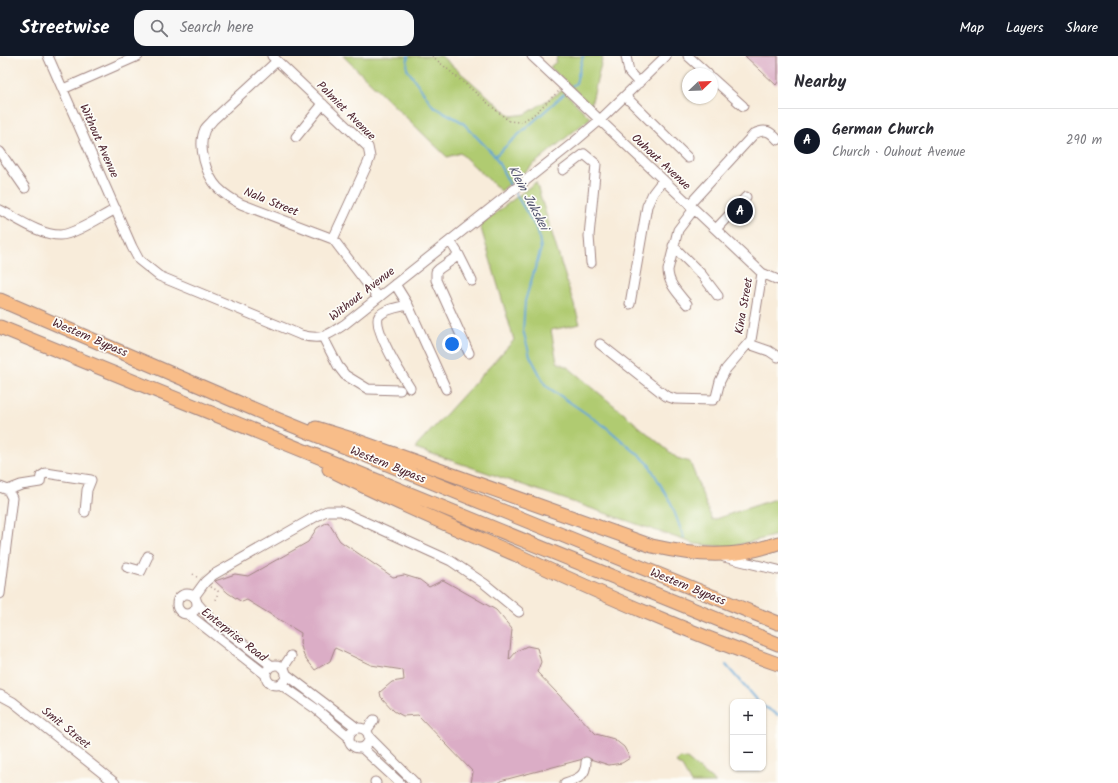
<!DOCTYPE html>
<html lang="en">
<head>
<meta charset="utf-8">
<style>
  body { margin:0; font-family:Kalam,sans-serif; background:#f7f7f7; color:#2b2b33 }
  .controls { position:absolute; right:12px; bottom:12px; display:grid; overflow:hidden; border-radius:8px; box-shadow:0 1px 3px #0004 }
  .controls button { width:36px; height:36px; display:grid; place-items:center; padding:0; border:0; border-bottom:1px solid #e1e1e2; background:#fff; color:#2b2b33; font:20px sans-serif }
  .compass { position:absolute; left:682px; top:12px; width:36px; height:36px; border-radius:50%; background:#fff; box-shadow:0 1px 3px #0004; rotate:67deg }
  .you { position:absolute; left:452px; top:288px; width:14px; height:14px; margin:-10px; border:3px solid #fff; border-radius:50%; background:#1a73e8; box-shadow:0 0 0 6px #1a73e833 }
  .badge { display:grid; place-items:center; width:26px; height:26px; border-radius:50%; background:#111827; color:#fff; font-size:13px; font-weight:700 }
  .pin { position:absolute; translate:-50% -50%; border:2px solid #fff; box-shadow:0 1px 4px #0006 }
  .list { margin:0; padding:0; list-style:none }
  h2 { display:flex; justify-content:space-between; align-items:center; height:52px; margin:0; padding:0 16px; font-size:17px }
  h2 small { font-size:13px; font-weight:400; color:#7c7c81 }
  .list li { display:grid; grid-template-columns:26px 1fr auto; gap:12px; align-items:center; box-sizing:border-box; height:64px; padding:0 16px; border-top:1px solid #e1e1e2 }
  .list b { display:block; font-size:15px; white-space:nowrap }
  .list p { margin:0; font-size:13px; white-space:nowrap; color:#7c7c81 }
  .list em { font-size:13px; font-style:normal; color:#7c7c81 }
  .icon { flex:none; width:22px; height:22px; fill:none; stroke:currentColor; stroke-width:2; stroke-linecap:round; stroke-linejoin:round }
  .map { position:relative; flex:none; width:778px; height:727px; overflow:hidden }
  header { display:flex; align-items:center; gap:24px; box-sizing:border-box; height:56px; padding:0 20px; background:#111827; color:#fff }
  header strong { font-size:19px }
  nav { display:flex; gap:22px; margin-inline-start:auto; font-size:14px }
  .search { width:280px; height:36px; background:#f7f7f7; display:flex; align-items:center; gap:10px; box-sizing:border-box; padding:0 14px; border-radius:12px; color:#7c7c81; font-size:15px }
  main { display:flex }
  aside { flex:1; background:#fff }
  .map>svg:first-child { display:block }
  .green { fill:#b0cb71; stroke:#7d754e }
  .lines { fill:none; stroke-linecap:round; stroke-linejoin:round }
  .stream { stroke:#63a6d7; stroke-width:2 }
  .building { fill:#dbadc6 }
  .minor-casing { stroke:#a18682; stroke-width:11 }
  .highway-casing { stroke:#a18682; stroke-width:15 }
  .path { stroke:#a18682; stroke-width:1.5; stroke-dasharray:1 3; stroke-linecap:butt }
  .minor { stroke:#fff; stroke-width:9 }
  .highway { stroke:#f8bd89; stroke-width:13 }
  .labels { text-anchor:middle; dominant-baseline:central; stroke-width:3.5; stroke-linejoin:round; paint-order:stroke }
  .street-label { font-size:12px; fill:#4a1f2b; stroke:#fdfcf7 }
  .water-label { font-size:13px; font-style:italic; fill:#545570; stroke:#fdfcf7 }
</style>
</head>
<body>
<header>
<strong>Streetwise</strong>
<div class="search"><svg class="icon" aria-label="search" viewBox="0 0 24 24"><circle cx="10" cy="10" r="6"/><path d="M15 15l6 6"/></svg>Search here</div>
<nav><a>Map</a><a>Layers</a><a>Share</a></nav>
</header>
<main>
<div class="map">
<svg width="778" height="727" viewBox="0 0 778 727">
  <rect width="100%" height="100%" fill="#fdfcf7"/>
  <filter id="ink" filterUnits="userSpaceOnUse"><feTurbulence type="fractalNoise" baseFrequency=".025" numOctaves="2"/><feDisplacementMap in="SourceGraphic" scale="8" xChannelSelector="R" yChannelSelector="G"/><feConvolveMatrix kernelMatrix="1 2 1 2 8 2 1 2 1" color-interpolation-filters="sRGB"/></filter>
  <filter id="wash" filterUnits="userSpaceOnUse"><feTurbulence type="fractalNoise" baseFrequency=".012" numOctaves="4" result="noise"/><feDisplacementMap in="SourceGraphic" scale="16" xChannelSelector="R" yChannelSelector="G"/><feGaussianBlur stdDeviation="0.9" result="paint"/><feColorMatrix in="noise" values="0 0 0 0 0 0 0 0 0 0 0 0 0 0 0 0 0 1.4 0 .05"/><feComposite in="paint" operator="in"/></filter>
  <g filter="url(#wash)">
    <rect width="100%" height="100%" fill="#f8ecda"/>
    <!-- green -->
    <path class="green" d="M343,0H441L511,60L526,58L563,34L590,62L501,135L460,97L447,101Z
      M557,0H603L591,49L550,11L556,6Z
      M536,126L580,268L551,274L557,306L569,312L677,402L690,406L712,464L778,442V479L729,491L695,488L415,392L514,284L480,169Z
      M680,702L687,703L716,727H691L682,711L676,707Z"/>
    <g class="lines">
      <!-- stream -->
      <path class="stream" d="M408,0L407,13L433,50L462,66L495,100L512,133
        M572,30L576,27L583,0
        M495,100L564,38
        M515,137L538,175L541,193L525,245L523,274L530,300L546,330L606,371L648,407L671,447L684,482
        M726,609L758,646
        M763,650L778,659"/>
    </g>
    <g id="blocks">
      <!-- building -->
      <path class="building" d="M745,0H778V26L776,29Z
        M328,466L340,485L393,521L404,519L420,524L429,531L443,524L496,554L512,573L509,604L517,595L527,590L537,592L541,606L537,616L596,678L614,683L624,691L630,702L622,707L609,709L587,702L500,725V727H471L473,716L418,659L403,660L394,655L381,641L380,636L392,626L404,624L403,614L371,609L335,592L330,605L315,614L304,600L300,587L301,577L247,544L242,546L228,537L215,525L235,518L248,520L308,486L317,472Z"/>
    </g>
  </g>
  <g filter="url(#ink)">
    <use href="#blocks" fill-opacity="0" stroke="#a18682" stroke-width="1"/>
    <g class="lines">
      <defs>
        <path id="minor" d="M48,0L132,191L139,204L159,220L301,279C322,285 328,279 345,268L573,87L600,64L666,0
          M272,0L368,91L370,101L368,107L333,183
          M532,0L762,217L778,224
          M626,0L629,16L639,27
          M688,0L708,18
          M277,5L213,64C211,67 207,70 205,73C197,90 206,119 218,132C225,139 233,144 241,148L333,183L378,242
          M712,22L743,50
          M63,33L138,0
          M625,40L688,102
          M296,81L323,48
          M0,96L25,132
          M563,114L584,98L596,108L589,180L591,207
          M689,149L754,78C765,72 770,75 778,84
          M0,154C18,163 40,179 60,179C74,179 102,160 116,153
          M716,173L746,141
          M450,185L459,199L439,213L436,216V224L469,297
          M673,190L702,219L718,240
          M459,199L472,225
          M395,228L408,249L446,333
          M630,248L647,150L653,137L663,124
          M687,248C679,238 668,228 668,214L678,174L694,153
          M408,249C400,251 384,253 379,260C371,271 403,321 410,332
          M323,281L338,310L345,319L368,333L400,334
          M600,288L666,340L675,343L713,344L716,341L720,325L726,313L751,284L762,217
          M749,288L769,295L778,301
          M0,431L8,434L12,442L0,538
          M8,434L21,429L40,426L41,420L46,417L91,424L87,434L85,456
          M724,501L778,514
          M127,511L141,515L148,500
          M177 548a10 10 0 1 1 20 0a10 10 0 1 1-20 0Z
          M194,541L205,526L213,519L322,457L327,455H341L451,505L485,528L519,556
          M197,547L211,563L272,610
          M188,558L266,619
          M266 619a10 10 0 1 1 20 0a10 10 0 1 1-20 0Z
          M283,612L291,600
          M286,618L357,672
          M280,628L316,653L349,681
          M0,639L13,646L115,727
          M349 682a10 10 0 1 1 20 0a10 10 0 1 1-20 0Z
          M366,675L374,664
          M369,681L415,727
          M362,692L400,727
          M375,726L376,727
          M565,727C578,723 586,720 586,706"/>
        <path id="highway" d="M0,244L279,364L778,567
          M0,271L778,588
          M316,372L358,385L652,490C696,500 735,503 778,487
          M329,413C391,445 455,472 519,500C604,539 689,577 778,608"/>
      </defs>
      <!-- minor casing -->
      <use href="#minor" class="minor-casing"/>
      <!-- highway casing -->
      <use href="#highway" class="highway-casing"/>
      <!-- path -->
      <path class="path" d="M432,0L509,65L520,66L532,60L559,35
        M193,518L198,522
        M211,531L218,535L216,544"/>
      <!-- minor -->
      <use href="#minor" class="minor"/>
      <!-- highway -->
      <use href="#highway" class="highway"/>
    </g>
  </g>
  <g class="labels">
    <!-- street labels -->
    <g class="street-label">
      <text transform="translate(346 55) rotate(45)">Palmiet Avenue</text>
      <text transform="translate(99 85) rotate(66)">Without Avenue</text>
      <text transform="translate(661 106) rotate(43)">Ouhout Avenue</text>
      <text transform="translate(271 146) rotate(22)">Nala Street</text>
      <text transform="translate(362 238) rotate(-38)">Without Avenue</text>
      <text transform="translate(744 250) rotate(-80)">Kina Street</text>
      <text transform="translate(90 282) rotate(23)">Western Bypass</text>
      <text transform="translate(388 409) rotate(22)">Western Bypass</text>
      <text transform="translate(688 531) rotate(22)">Western Bypass</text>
      <text transform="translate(234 579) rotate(38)">Enterprise Road</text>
      <text transform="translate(66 672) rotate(39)">Smit Street</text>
    </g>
    <!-- water labels -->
    <g class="water-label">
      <text transform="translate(528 142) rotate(62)">Klein Jukskei</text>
    </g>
  </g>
</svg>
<div class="controls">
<button>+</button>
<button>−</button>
</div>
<svg class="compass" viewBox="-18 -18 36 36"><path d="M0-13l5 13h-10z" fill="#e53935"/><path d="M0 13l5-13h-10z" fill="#7c7c81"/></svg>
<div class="you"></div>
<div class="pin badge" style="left:740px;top:155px">A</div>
</div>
<aside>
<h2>Nearby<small></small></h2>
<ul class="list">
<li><span class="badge">A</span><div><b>German Church</b><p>Church · Ouhout Avenue</p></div><em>290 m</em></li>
</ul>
</aside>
</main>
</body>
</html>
